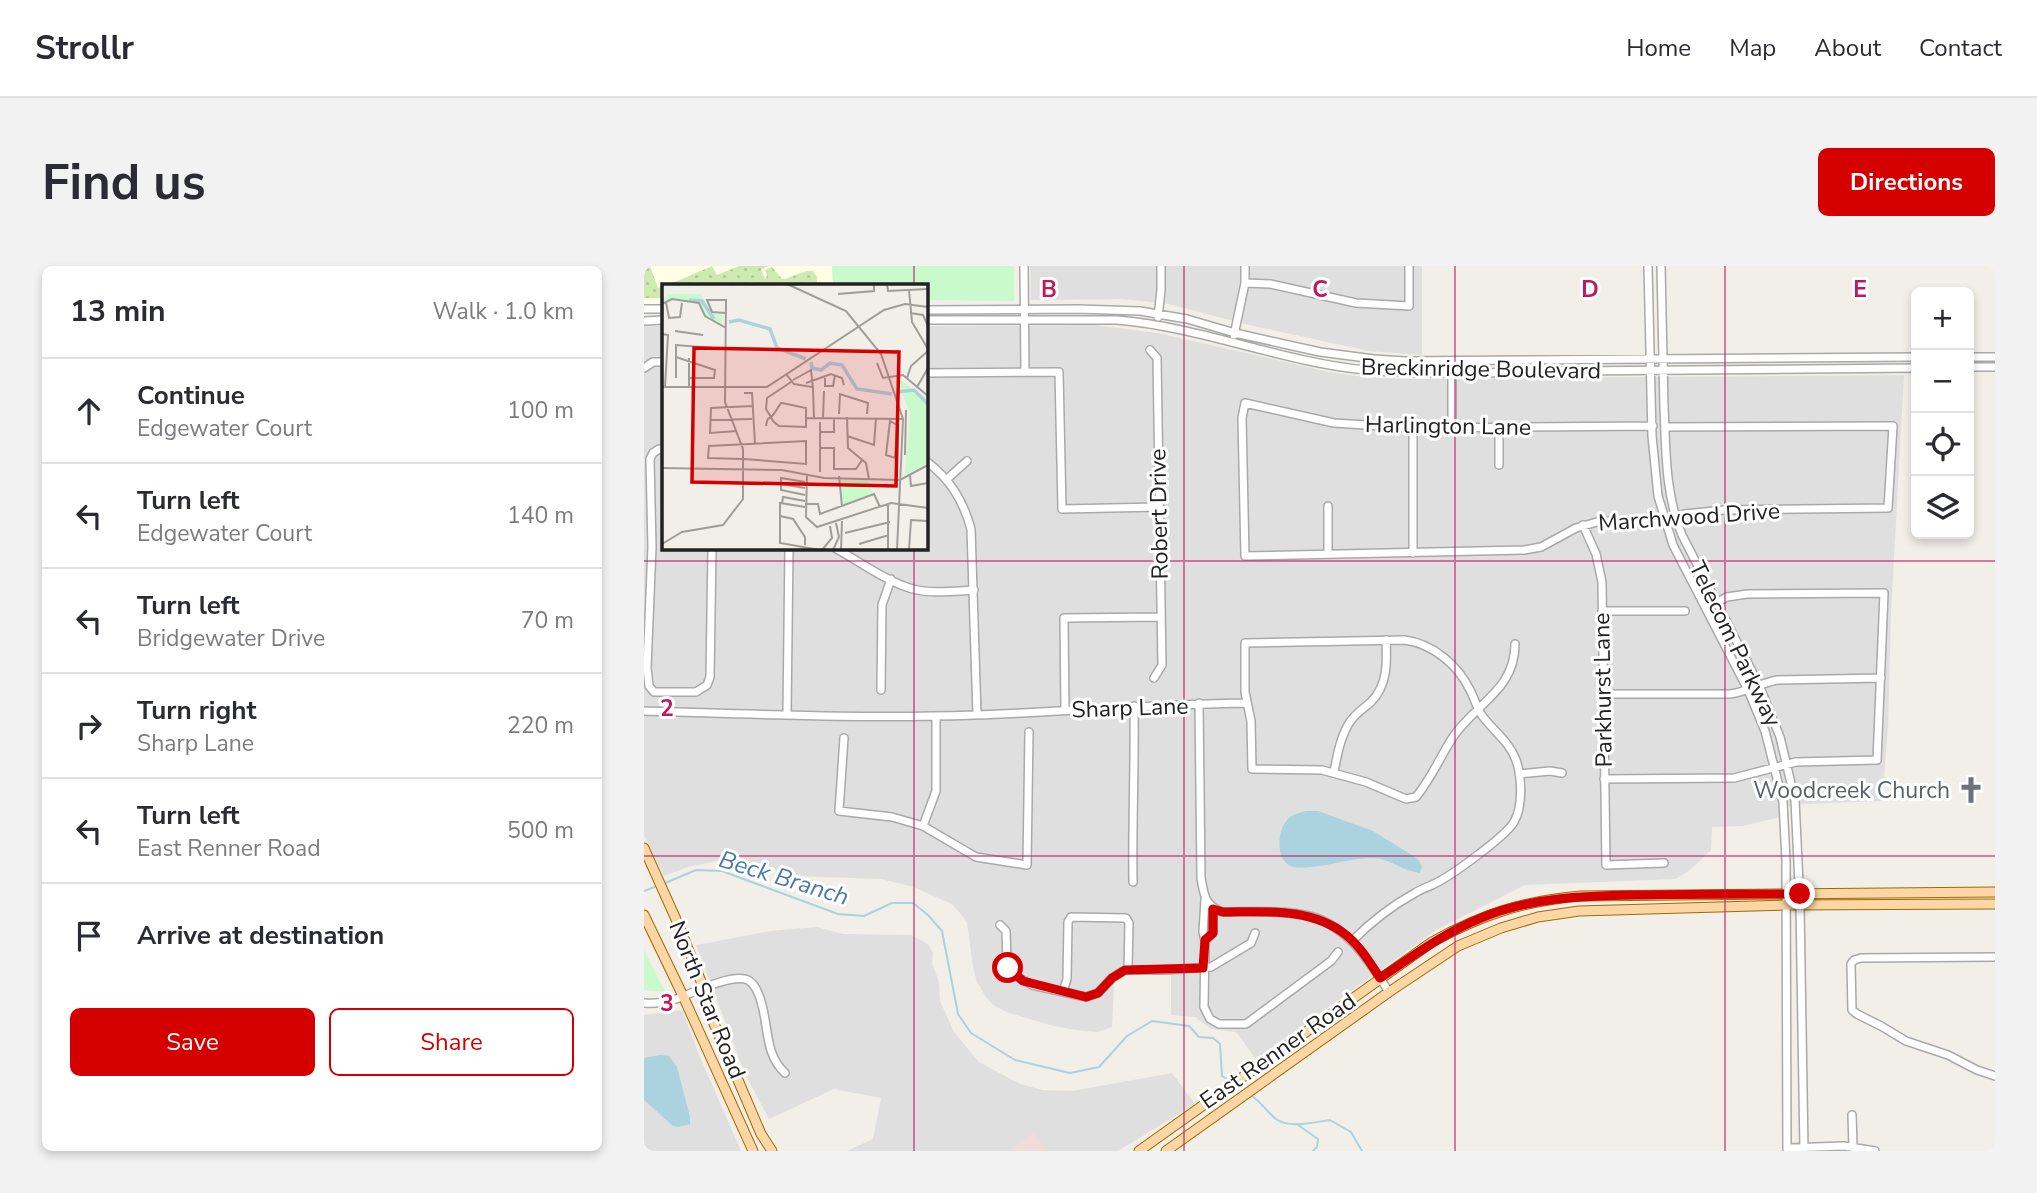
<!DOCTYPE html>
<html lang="en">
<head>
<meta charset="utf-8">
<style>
  body { margin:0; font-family:"Nunito Sans",sans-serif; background:#f2f2f3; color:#2b2b33 }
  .controls { position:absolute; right:21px; top:21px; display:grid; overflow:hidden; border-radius:10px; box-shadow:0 4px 10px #0003 }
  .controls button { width:63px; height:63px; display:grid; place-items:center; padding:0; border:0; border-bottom:2px solid #e1e1e2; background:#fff; color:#2b2b33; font:35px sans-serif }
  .stop { position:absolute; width:21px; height:21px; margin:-16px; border:5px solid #d40000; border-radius:50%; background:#fff }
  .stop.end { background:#d40000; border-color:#fff; box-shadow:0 2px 7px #0008 }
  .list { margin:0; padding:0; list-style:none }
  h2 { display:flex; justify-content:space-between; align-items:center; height:91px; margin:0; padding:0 28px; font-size:30px }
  h2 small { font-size:23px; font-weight:400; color:#7c7c81 }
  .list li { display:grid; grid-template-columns:46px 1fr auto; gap:21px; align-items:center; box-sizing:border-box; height:105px; padding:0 28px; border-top:2px solid #e1e1e2 }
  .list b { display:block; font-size:26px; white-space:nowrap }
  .list p { margin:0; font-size:23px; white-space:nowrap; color:#7c7c81 }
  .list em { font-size:23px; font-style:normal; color:#7c7c81 }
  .actions { display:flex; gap:14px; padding:21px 28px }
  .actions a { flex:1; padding:16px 0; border:2px solid #d40000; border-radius:10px; text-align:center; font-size:24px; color:#d40000 }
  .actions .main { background:#d40000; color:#fff }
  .icon { flex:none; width:38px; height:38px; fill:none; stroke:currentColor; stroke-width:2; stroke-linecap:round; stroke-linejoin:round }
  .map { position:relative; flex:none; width:1351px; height:885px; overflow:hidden; border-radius:10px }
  header { display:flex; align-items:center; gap:42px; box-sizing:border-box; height:98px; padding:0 35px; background:#fff; border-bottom:2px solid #e1e1e2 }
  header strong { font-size:33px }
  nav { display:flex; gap:38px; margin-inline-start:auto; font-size:24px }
  .intro { display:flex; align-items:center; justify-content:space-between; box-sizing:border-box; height:168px; padding:0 42px }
  h1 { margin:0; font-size:49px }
  .button { padding:18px 32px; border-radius:10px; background:#d40000; color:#fff; font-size:24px; font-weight:700 }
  main { display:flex; gap:42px; padding:0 42px }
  aside { flex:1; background:#fff; border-radius:10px; box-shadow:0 4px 10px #0003 }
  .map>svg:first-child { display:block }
  .residential { fill:#e0dfdf }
  .commercial { fill:#f2dad9 }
  .education { fill:#ffffe5 }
  .grass { fill:url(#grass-dots) }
  .park { fill:#c8facc }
  .water { fill:#aad3df }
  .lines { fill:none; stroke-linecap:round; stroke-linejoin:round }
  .stream { stroke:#aad3df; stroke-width:2 }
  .minor-casing { stroke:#a9a9a9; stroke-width:10 }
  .major-casing { stroke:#a06b00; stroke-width:11 }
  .minor { stroke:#fff; stroke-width:7 }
  .major { stroke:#fcd6a4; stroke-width:9 }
  .route { stroke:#d40000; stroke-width:9 }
  .grid { fill:none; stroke:#c2185b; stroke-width:2; stroke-opacity:0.55 }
  .labels { text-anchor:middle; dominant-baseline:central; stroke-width:6; stroke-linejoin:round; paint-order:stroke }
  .street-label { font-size:23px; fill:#222; stroke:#fff }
  .worship-label { font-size:23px; fill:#5b616d; stroke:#fff; text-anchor:end }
  .water-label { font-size:24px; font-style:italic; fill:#4a7aab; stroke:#fff }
  .inset-river { fill:none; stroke:#aad3df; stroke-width:3.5 }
  .inset-road { fill:none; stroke:#9f9d99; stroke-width:2 }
  .view { fill:#d40000; fill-opacity:0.15; stroke:#d40000; stroke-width:3.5 }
  .inset-edge { fill:none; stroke:#222; stroke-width:3.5 }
  .grid-label { font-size:23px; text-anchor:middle; font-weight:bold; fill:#c2185b; stroke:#fff; stroke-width:6; stroke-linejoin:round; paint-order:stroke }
</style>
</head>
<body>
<header>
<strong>Strollr</strong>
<nav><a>Home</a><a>Map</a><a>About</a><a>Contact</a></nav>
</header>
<div class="intro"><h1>Find us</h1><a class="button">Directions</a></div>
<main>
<aside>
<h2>13 min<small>Walk · 1.0 km</small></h2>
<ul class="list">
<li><svg class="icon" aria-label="ahead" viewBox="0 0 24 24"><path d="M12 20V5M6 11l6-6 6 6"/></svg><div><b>Continue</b><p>Edgewater Court</p></div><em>100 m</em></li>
<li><svg class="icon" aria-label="left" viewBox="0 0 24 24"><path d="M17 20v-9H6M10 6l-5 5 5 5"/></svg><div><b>Turn left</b><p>Edgewater Court</p></div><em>140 m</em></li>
<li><svg class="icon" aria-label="left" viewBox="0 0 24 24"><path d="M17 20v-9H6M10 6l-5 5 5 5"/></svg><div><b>Turn left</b><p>Bridgewater Drive</p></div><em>70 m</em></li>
<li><svg class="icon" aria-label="right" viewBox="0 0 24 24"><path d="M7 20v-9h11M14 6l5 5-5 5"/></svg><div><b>Turn right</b><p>Sharp Lane</p></div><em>220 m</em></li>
<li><svg class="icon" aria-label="left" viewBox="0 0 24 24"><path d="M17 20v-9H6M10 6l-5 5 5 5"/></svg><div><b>Turn left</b><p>East Renner Road</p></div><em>500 m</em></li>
<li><svg class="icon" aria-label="arrive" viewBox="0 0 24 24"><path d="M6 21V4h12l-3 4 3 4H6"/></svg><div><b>Arrive at destination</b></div></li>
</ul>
<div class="actions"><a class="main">Save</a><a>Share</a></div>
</aside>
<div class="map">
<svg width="1351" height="885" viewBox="0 0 1351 885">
  <defs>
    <pattern id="grass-dots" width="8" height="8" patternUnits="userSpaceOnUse" patternTransform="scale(1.75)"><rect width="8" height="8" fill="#cdebb0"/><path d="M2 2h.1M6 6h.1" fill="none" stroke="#b0c997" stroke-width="1.8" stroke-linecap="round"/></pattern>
  </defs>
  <rect width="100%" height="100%" fill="#f2efe9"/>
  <!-- residential -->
  <path class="residential" d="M386,0H778V89L724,85L605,59L525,38L478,33L387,34Z
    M450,59L514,67L685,106L720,111L763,113L1260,109L1247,348L1244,462L1238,535L1161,538L1134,542L1136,551L1099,560L1068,561L1067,584L1045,605L1031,613L881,619L792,664L612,793L592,766L567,763L551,751L527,749V709L488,708L476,711L470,718L468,761L453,766L431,764L406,759L365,747L349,739L342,731L333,716L329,701L323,657L316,647L308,638L269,621L237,613L149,610L118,598L78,594L44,601L20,610L0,569V60H19V282H282V60Z
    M173,661L199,668L267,669L284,678L289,687L288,697L295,716L296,735L310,766L335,796L376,818L399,824L428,825L528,807L551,838L474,885H402L390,868L365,885H203L229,873L237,832L190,823L125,853L101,808L52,679L126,665Z
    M38,744L56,791L97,885H0V749Z"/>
  <!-- commercial -->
  <path class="commercial" d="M390,867L403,885H365Z"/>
  <!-- education -->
  <path class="education" d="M0,0H188L189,19H19V46H0Z"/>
  <!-- grass -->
  <path class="grass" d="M0,0H6L14,22L19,21V32H0Z
    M68,0L73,9L95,0H125L117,3L121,13L123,10L121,4L128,1L138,13H141L162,5H169L173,11V19H24Z"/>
  <!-- park -->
  <path class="park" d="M188,0H370V35L282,34V19H189Z
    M0,684L21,726L0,724Z"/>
  <!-- water -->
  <path class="water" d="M662,545H674L729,565L774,593L778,601L776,607C759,605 747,593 730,592C706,591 669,605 649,601C631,596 633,565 643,554C648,548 655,547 662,545Z
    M16,789L25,790L33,801L46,851V858L34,861L29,860L0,834V792Z"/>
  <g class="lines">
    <!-- stream -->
    <path class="stream" d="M19,618L52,604L78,605L194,648L220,650L248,637H269L284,649L298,665L314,748L327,767L371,794L426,807L455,801L483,770L508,755L545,760L555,771L569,772L576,778L578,810L586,815
      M0,625L13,620
      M608,830C618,837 623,846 632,853C645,863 671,856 686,854L707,866L718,885
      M654,859L674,873L673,881L669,885"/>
    <defs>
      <path id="minor" d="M380,0L381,106
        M1004,0L1008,170L1014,230L1029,279L1104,424L1121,465L1139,536L1142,594L1143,885
        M1017,0C1018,47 1019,94 1020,141C1022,184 1021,228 1038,269L1115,419L1136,471L1151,534L1156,639L1160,885
        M601,17L626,18L712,37L765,40V0
        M0,43H19
        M282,44L434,43L496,45L543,53L591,67L676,86L730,93L760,95L1272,91
        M514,51L517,24V0
        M282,54H473C558,61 637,96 722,104C790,110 860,106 928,105C1043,104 1158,103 1272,102
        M0,55L19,54
        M590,69L601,17V0
        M506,84L513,92L518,399L510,412
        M1325,91H1351
        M1325,101H1351
        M0,102L9,96H19
        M808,103V162
        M282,107L415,106L418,243L515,241
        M1009,160L769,162L690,157L601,137L598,152L601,290L880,284L897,281L932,262L953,256L965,255L1002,257L1041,248L1080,244L1244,242L1249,160L1021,161
        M19,184L15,183L9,187L6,193L8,281L3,402L5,420L10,426H52L63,419L66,411L68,282
        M282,195C306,213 319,234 327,263L333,449
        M855,199V161
        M303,213L323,195
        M684,240V288
        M939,259L952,288L958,316L962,599L1020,597
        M191,282C213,294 245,317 269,323C288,328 311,325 330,324
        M769,287V162
        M958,345H1041
        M237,424L238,339L247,313
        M959,428H1086C1103,426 1117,417 1133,414L1237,412
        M555,437L557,612C560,630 561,639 578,646C605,646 634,644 660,649C701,656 724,693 745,726
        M421,444L420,352L517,351
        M0,445C110,448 221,453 331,449C421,446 512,438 602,437
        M143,448L145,282
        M200,472L195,545L248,551L279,560L332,591L383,599L385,466
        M690,506C693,490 696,473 704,459C709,449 719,443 727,436C744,419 743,395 742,374
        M875,508L906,505L918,507
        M960,513L1090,512L1152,496L1233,494L1240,327L1103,328L1083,331L1062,342
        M279,560L292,525V450
        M489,616C488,557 491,499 490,440
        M561,634L559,666L561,675L560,741L566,753L575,758H602L687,695L694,686
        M356,659L362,665L363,698L370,709L388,719L442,731L454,727L468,712L481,704H520L567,701L607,677L611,667
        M561,675L569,667V643
        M708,675C726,657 749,639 771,627C777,623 784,621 790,618C807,610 861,571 870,556C879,541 878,511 872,494C865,475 848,464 837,448C832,440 830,431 826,424C814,399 789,378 761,374L601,377V426L607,455L608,503L678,504L722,516L762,533L772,531C787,513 796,491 809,471C832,437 871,424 871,378
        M1351,691L1217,692L1210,694L1207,698L1208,744L1213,748L1237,760L1262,775L1304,789L1333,804L1351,810
        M419,726L423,713L424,656L427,651L482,652L485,657L484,704
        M0,737C11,738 22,736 32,733C49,727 88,707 104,714C109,717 112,722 114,727C126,753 118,786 141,807
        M1208,849L1209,880
        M1143,882L1200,880L1231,885"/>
      <path id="major" d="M0,582L35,660L58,718L68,753L117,868L128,885
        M0,649L39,730L109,885
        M495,885L788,676C839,648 879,635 937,630L1351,626
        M522,885L745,726L814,680L857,662L894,651L935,645L1141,639L1351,638"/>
    </defs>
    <!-- minor casing -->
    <use href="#minor" class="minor-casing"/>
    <!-- major casing -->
    <use href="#major" class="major-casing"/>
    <!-- minor -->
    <use href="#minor" class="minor"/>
    <!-- major -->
    <use href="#major" class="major"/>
  </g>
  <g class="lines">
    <!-- route -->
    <path class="route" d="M364,702L379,715L442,731L454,727L468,712L481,704L559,702L561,674L569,667V643L579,646C620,646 667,641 702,669C716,680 726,697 736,712C769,690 800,667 837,652C890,630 944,630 1000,629C1052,628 1104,628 1156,628"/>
  </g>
  <!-- grid -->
  <path class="grid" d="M270,0V19M540,0V885M811,0V885M1081,0V885M270,282V885M0,295H1351M0,590H1351"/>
  <!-- icons -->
  <defs>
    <symbol id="church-bare" viewBox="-9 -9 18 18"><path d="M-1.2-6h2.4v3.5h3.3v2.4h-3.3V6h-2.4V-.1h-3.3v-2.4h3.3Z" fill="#6b7280" stroke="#fff" stroke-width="2.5" paint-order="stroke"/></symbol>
  </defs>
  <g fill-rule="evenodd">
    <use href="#church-bare" x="1308" y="505" width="38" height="38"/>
  </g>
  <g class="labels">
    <!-- street labels -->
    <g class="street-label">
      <text transform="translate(837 103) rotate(1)">Breckinridge Boulevard</text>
      <text transform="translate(804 160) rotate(1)">Harlington Lane</text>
      <text transform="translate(515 248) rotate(-91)">Robert Drive</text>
      <text transform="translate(1045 251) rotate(-4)">Marchwood Drive</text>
      <text transform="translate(1091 378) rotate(64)">Telecom Parkway</text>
      <text transform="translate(959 424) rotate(-91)">Parkhurst Lane</text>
      <text transform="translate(486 442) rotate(-2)">Sharp Lane</text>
      <text transform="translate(63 734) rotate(68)">North Star Road</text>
      <text transform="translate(634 785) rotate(-35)">East Renner Road</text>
    </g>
    <!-- worship labels -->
    <g class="worship-label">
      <text x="1306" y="524">Woodcreek Church</text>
    </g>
    <!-- water labels -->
    <g class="water-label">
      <text transform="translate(140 612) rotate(17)">Beck Branch</text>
    </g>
  </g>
  <!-- overview -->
  <g transform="translate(18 18)">
    <rect width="266" height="266" fill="#f2efe9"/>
    <path d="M6,10H39L48,29L60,31V42L44,32L38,18L14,15L0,18ZM233,92L266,116V179L243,191L248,129ZM178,196H206L211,210L181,221Z" fill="#c8facc"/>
    <path class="inset-river" d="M27,16L40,17L52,35M67,38L77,36L108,45L115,64L144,75M149,78L150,84L159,86L168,79L180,81L195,105L230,110M235,108L252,106L266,120"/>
    <path class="inset-road" d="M125,0L184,27L219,70L241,135L235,266M225,0L226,7L266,5M247,6L250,38L266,65M176,10L212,7V0M4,18L7,34L18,33L20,19M0,20L10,15L37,19L43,32L64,44M248,29L261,31L266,42M13,47L41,51M0,50L6,51L3,103M14,73L53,86L52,94H27M27,74V102M215,79L221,94L241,91L266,112M124,90L132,100L150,103M14,94V61L64,65M163,94V102H171L173,91M245,94L249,82L266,67M131,96L149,86L151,104M144,99L169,90L180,94L182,101M0,103H105L222,26L243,20L266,23M255,103L266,84M151,104L152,134M82,109H90L93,160M177,130L178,110L206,119L205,130M185,133L186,164L204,179L207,195M144,134L241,135M161,134L162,107M48,136L90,135M228,137L235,141L233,174L224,171ZM104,142L105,137L106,135L109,133L111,131L119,119H120L144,124V143L117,142L111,137L109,133L104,125L105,114L129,98M75,147L48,149L49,124L90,122M157,148H172V134M185,152L212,161L214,134M157,164H172V185H194L200,176M243,171L244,126M80,175L46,174L47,162L144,157V180L82,175M0,184L120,186L162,194L238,196L266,181M158,188V138M145,190L144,233L155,243L229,219L266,224M248,191L249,202L266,199M177,192L180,222M119,200L143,204M143,211L119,206V194L143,198M120,220L121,213L143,217M143,220H156L158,230L212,210L218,223M226,220V266M143,223L118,219V259L158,266M118,232L131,235L143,253V261M183,249L228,238M0,260L20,248L61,241L81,215V165L63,118L64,16H45L50,28L64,29M197,260L227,251M160,266L170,254L168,242M171,266L177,253L174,239M179,266L180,237M247,266L249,236L266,237"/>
    <path class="view" d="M32,64L237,68L234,202L30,198Z"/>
    <rect width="266" height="266" class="inset-edge"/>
  </g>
  <g class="grid-label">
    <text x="405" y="31">B</text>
    <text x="676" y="31">C</text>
    <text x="946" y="31">D</text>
    <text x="1216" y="31">E</text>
    <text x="23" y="450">2</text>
    <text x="23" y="745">3</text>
  </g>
</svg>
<div class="controls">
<button>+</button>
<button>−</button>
<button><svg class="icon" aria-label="locate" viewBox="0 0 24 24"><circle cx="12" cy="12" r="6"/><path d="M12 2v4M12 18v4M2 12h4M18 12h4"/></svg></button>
<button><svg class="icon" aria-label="layers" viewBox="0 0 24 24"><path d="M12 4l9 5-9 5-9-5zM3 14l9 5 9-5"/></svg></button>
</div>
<div class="stop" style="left:364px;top:702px"></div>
<div class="stop end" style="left:1156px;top:628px"></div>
</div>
</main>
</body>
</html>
